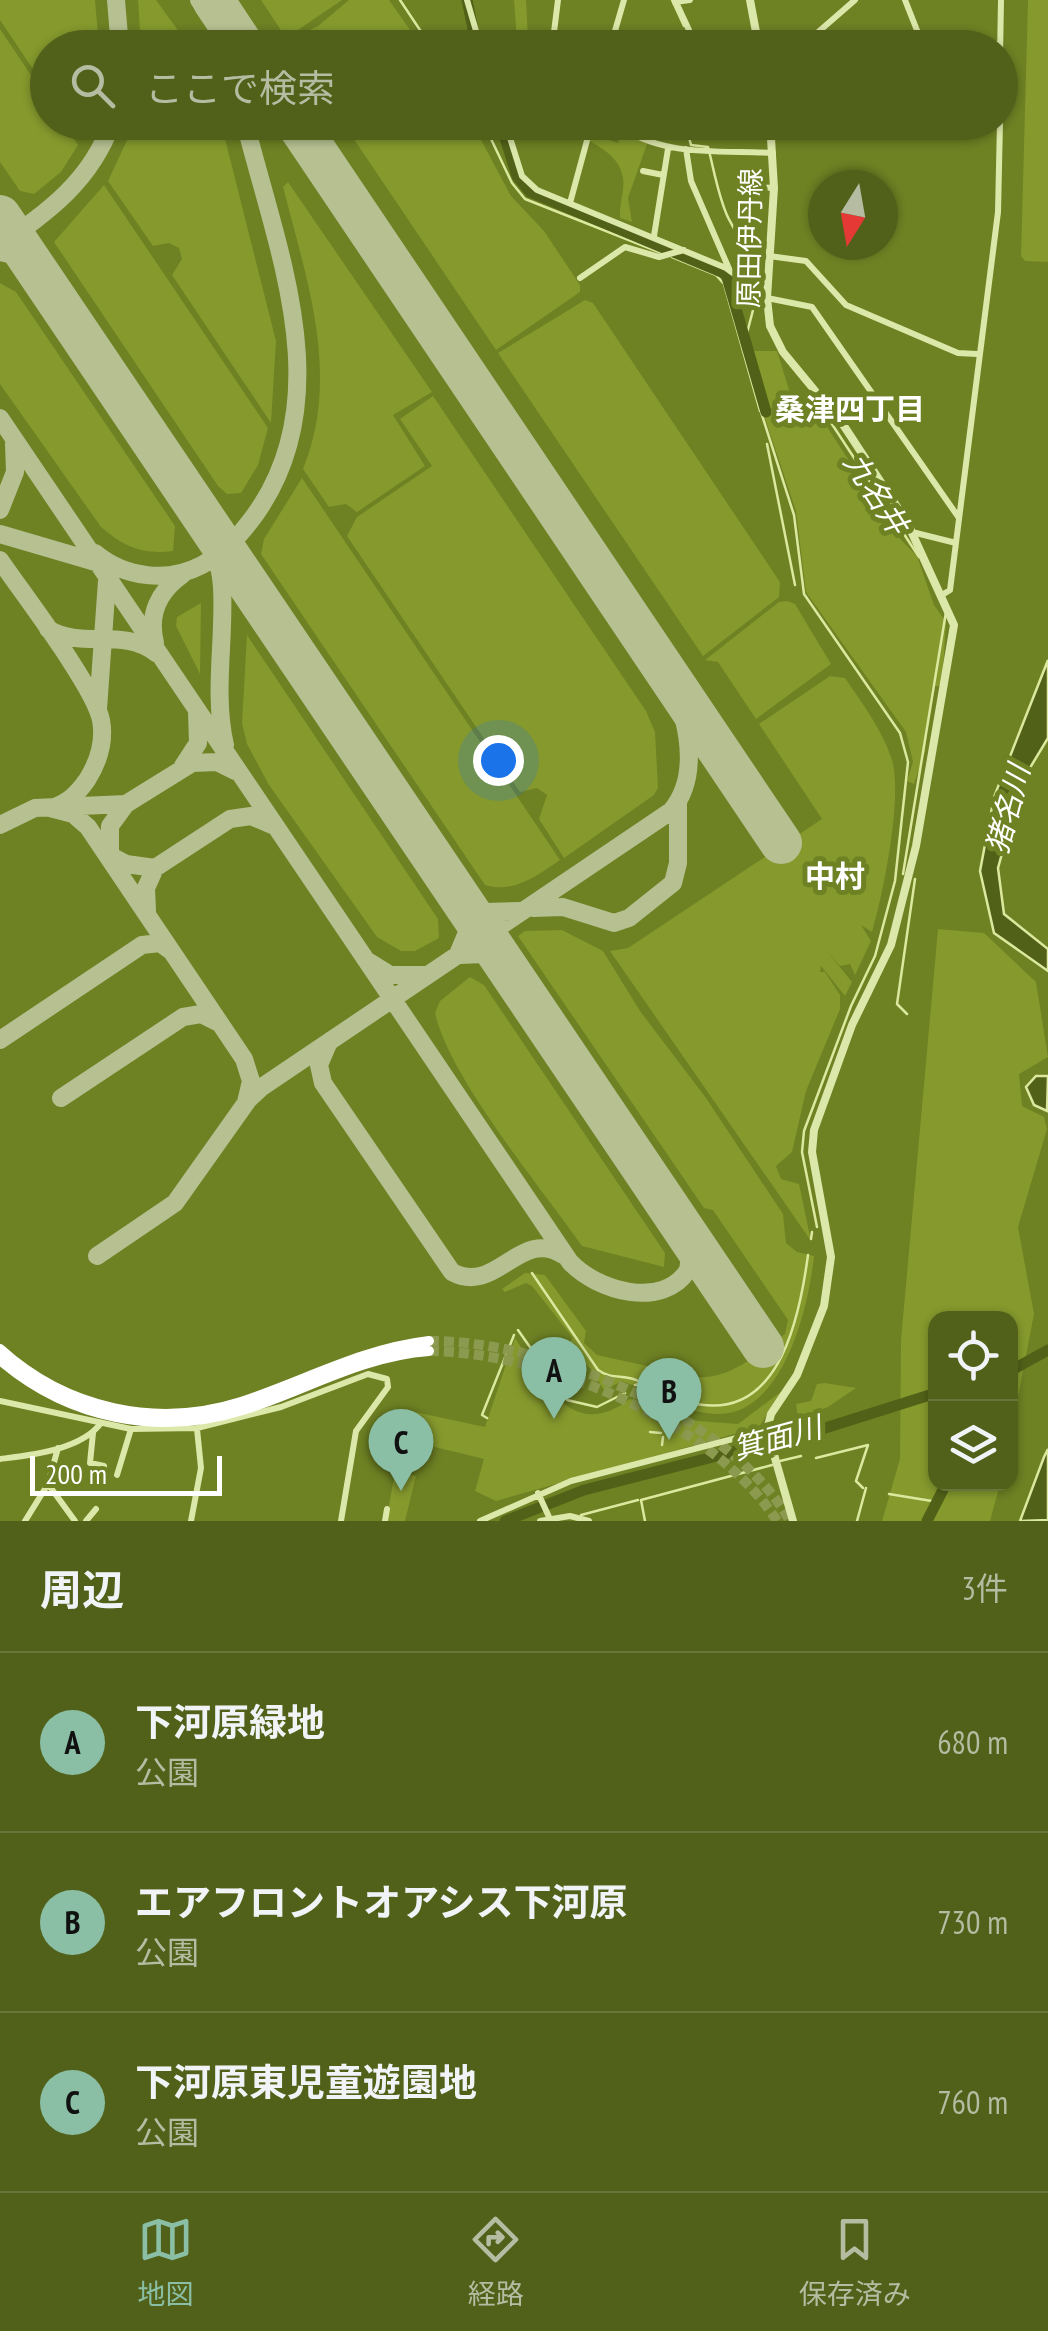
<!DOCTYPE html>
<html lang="ja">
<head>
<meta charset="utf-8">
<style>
  body { margin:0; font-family:"PT Sans Narrow","Noto Sans JP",sans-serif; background:#5c6a27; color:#f1f3f6 }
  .controls { position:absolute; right:30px; bottom:30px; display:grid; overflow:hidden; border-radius:20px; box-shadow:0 2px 8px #0004 }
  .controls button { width:90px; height:90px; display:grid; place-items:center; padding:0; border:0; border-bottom:2px solid #687539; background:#52611a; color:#f1f3f6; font:50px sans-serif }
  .compass { position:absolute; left:808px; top:170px; width:90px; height:90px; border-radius:50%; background:#52611a; box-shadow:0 2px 8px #0004; rotate:191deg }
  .scale { position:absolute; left:30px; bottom:25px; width:192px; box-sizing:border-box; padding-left:10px; border:5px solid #fff; border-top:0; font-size:28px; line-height:35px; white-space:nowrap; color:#fff; -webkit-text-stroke:8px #6e8123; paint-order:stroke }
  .you { position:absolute; left:498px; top:760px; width:35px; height:35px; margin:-25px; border:8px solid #fff; border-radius:50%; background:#1a73e8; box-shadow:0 0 0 15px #1a73e833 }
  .badge { display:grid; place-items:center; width:65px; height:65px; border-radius:50%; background:#8abfa5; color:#111; font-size:32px; font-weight:700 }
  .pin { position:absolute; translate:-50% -82px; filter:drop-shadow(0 2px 5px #0008) }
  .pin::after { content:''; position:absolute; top:52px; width:35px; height:30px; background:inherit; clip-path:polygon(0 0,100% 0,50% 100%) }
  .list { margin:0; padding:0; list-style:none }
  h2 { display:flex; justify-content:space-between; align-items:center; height:130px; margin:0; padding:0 40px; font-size:42px }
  h2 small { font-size:32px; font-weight:400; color:#b5bca2 }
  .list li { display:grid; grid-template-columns:65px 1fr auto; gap:30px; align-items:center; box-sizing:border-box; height:180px; padding:0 40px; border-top:2px solid #687539 }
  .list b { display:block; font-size:38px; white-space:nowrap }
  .list p { margin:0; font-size:32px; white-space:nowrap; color:#b5bca2 }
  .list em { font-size:32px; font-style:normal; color:#b5bca2 }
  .icon { flex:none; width:55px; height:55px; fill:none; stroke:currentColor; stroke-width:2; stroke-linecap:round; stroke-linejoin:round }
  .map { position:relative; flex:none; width:1048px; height:1521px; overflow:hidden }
  .search { position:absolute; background:#52611a; box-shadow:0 2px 8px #0004; left:30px; right:30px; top:30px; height:110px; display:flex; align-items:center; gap:25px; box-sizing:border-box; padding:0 35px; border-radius:55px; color:#b5bca2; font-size:38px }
  .sheet { height:670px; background:#52611a }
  nav { display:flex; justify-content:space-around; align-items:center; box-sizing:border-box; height:140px; border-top:2px solid #687539; background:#52611a; font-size:28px; color:#b5bca2 }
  nav a { display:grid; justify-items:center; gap:5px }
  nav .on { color:#8abfa5 }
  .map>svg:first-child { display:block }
  .green { fill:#85992d }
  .water { fill:#526118; stroke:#dbe89e; stroke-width:2.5 }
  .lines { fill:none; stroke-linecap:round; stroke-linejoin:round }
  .stream { stroke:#dbe89e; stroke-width:2.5 }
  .river { stroke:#526118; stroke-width:11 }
  .taxiway { stroke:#b6c091; stroke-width:18 }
  .runway { stroke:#b6c091; stroke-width:42 }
  .motorway-tunnel { stroke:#8b9a4f; stroke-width:10; stroke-dasharray:10 5; stroke-linecap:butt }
  .minor { stroke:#dce7aa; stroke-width:6 }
  .tertiary { stroke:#dce7aa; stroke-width:8 }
  .motorway { stroke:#fff; stroke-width:10 }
  .labels { text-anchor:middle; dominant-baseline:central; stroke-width:10; stroke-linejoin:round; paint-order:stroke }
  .street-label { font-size:28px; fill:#fff; stroke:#6e8123 }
  .neighbourhood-label { font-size:30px; font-weight:bold; fill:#fff; stroke:#6e8123 }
  .water-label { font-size:30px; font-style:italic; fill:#fff; stroke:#6e8123 }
</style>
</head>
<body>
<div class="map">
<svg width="1048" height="1521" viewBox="0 0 1048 1521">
  <rect width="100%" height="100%" fill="#6e8123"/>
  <!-- green -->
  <path class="green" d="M0,0H95L99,47L48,48L47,90L0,20Z
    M138,0H156L190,47H141Z
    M261,0H342L286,38Z
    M349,0H389L422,47H293L288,41L318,26Z
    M514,0H526L528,39L517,40Z
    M1028,0H1048V262L1025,261L1021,256Z
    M0,29L47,99L48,122L63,123L78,145L61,172L34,194L20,191L0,162Z
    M135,123H221L276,341L271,423L172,275L182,259L179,248L169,243L153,246L108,181Z
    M343,123H472L511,196L544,231L580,285V292L496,350Z
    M567,123C577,122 603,139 618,143L622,130L647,144L628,198L632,222L620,218C619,205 625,189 623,178C618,147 583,144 567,123Z
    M288,182L432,392L393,415L425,466L357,512L346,504L329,507L303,469C341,375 307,281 283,187Z
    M104,185L268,428L258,465L241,493L227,494L218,486L54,242Z
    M0,283L16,292L175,526L173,551C143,555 124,547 101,527L0,384Z
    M585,300L593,303L780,582L779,597L703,656L498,353Z
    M752,351H777L791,396L812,395L829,430L901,540L917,556L934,605L946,622L942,686H932L925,752L914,784L907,781L913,762L906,732L806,592L796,511L764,415L775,413L767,409Z
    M433,396L646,711L655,732L658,788L654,795L564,858L539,819L547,795L537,788L520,792L347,536L357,517L432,466L400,419Z
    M302,478L560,860C538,875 514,894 485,885L261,554L264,539Z
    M787,601L795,604L831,664L756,719L718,662L705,660L779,602Z
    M201,603L200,674L176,626L177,617Z
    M247,635L438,919L439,938L415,951H401L377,937L269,785L247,744L242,723Z
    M830,676L845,678C862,703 883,731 892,760C903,796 883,895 872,932L861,925L871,941L855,975L850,964L840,966L826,950L852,982L845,996L821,966L820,972H825L840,995V1009L806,1091L792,1152L776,1166L781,1179L799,1184L811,1241L610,951L628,948L822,819L759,724Z
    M938,929L984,933L1036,982L1048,1057L1019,1074L1022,1106L1044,1117L1047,1129L1018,1227L1034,1314L1011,1433L1010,1318H936V1484H1000L990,1521H882L900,1459L901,1340Z
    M562,930L603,951L640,1011L706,1098L783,1214L786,1243L797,1252L814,1256C809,1306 783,1417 716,1414C680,1412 654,1393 622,1381L604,1390L592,1370L566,1347L573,1338L532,1286L526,1283L505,1292L502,1289L525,1273L545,1275L586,1331L584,1343L597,1355L697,1377C731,1380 759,1352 785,1334L788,1320L713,1210L704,1208L518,936L525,931Z
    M470,977L484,985L665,1253L664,1267L582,1246C542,1189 449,1077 435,1013L440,1001Z
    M515,1338C544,1382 571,1443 630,1399L672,1419L738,1424L782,1391L759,1427L496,1501L475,1491L484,1459L406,1440L415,1412L485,1427Z
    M825,1383L856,1388L828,1407L798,1418L796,1404L811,1401L817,1384Z
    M395,1472L416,1476L405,1521H386Z"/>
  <!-- water -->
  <path class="water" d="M1048,660V738L1022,781L998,868L1004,914L1048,949V971L994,933L980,871L994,797Z
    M1036,1076H1048L1047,1111L1034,1105L1026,1087Z
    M1048,1449V1520L1020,1521L1044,1457Z"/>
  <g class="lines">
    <!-- stream -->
    <path class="stream" d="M400,0L432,48
      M672,0L684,26
      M483,122L512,183L525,199L664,254
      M685,122L691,145L708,147C719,189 722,232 763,258L759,287
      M672,257L716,275L724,284L760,411
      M754,366L747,333L757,295
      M767,444L795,585
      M903,874L946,612
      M907,1014L897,1004L915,879
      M817,1227L802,1152L804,1131L851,1006L875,956L895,881L908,762L900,733L804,594L794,515L761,412L805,409L826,415L919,557
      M811,1239L812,1232
      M532,1273L598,1370C613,1381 625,1373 640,1382
      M518,1330L567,1400L597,1407L625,1393
      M635,1385C652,1380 669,1396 685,1401C777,1429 799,1322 808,1255
      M487,1418L482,1415L514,1335
      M650,1432L661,1433
      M662,1445L663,1437
      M816,1458L868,1445L856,1481L863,1488
      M780,1461L801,1456
      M889,1494L938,1502
      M581,1515L638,1500
      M645,1521L641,1500L772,1465
      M857,1521L866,1488"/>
    <!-- river -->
    <path class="river" d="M467,0L477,48
      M500,122L517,176L530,192L726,274L766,412
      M1010,1371L1048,1350
      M505,1521L584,1490L822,1429L936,1393
      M927,1521L946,1484"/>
    <!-- taxiway -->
    <path class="taxiway" d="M116,0L120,48
      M199,0L241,48
      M0,245C49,211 91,181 112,122
      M0,252L23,257L37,271
      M0,418L570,1262C597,1291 663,1310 688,1270L691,1251L685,1231
      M195,506C208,532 220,557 222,587C225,640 213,693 225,745
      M0,510L15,472L14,444
      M0,534L99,563
      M95,553C125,578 168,583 202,565C224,553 243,532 257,512C339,394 276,248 245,122
      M0,560C23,594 94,686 101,720C105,742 99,761 87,780C77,794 68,803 51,808
      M48,629C82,650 122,627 156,653
      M155,643C148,615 158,592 182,575
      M98,709L107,581
      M183,766L198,743L197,712
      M50,808L73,814L88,827L244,1059L251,1081L246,1102
      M0,825L35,808L126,804
      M109,855L126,864L155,868
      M110,858V826L126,804L192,763L217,762L235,771
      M456,893L485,912L519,911
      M533,908L563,907L614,923L629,918L673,883L678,863V803
      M147,911L146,888L155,868L230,819L251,816L272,825
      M458,954L469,928L463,904
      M460,955L484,954L508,970
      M369,962L390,975H424
      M0,1040L142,945L160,943L171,951
      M328,1044L319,1065L323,1083L452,1272C496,1296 520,1227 563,1255
      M61,1098L183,1017L201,1014L219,1023
      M97,1256L175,1203L248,1100L262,1087L671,811C705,771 684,702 660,663"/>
    <!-- runway -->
    <path class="runway" d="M213,0L245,48
      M296,122L781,843
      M0,216L763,1347"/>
    <!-- motorway-tunnel -->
    <path class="motorway-tunnel" d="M429,1341C546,1340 731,1416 790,1521
      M429,1351C544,1352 713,1421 777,1521"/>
    <!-- minor -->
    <path class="minor" d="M467,0L481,48
      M675,0L689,30L688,48
      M905,0L924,48
      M675,2L690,0
      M637,43L650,48
      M552,48L558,0
      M610,48L624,0
      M771,48L809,40L855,0
      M953,48L954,40L1000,45
      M1000,56L1001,0
      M505,122L522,176L537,190L726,268L767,298L812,307L959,518
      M614,122C659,158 719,150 773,153
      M686,149L691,181L730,271
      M643,171L663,175
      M758,187L774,188
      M570,203L592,122
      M654,236L668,149
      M769,256L806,261L846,305L958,353L977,354
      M580,278L625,247L659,257L684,250
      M912,532L956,543
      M942,595L950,590L998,212L1000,122
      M0,1401L131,1429L197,1428L281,1407L368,1374L387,1379L388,1387L356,1431L341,1521
      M93,1433L90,1463L104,1466
      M58,1448L48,1484L75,1521
      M0,1459C31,1455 81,1450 101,1423
      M117,1475L131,1429
      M538,1493L549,1517
      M25,1521L48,1484
      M86,1521L96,1509
      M191,1521L201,1468L197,1429
      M385,1521L387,1509
      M480,1521L571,1481L767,1430
      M540,1521L570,1516L589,1521"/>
    <!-- tertiary -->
    <path class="tertiary" d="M750,0L759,48
      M770,122L774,188L767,298L770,326L783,352L844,426L907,522L954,625L916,846L891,945L852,1025L814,1130L812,1152L831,1257L824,1306L797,1375L771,1414L767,1430L793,1521"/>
    <!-- motorway -->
    <path class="motorway" d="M0,1349C66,1409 156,1429 241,1402C305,1381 361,1349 429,1341
      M0,1360C69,1419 159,1437 246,1409C308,1389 362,1356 429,1351"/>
  </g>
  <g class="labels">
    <!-- street labels -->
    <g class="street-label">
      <text transform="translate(749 238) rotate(-89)">原田伊丹線</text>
    </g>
    <!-- neighbourhood labels -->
    <g class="neighbourhood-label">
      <text x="850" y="408">桑津四丁目</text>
      <text x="835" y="875">中村</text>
    </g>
    <!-- water labels -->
    <g class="water-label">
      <text transform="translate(877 493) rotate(57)">九名井</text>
      <text transform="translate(1007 809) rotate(-75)">猪名川</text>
      <text transform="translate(777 1437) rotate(-15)">箕面川</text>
    </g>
  </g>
</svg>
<div class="controls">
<button><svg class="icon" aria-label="locate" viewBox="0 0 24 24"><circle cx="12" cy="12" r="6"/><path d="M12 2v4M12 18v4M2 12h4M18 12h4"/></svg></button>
<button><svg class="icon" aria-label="layers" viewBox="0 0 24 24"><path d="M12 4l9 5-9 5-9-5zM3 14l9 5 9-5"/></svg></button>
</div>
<svg class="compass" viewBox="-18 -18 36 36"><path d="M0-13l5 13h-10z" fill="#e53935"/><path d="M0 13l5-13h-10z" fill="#b5bca2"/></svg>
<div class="scale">200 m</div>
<div class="you"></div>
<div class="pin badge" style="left:554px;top:1419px">A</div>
<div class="pin badge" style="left:669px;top:1440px">B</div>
<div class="pin badge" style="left:401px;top:1491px">C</div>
<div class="search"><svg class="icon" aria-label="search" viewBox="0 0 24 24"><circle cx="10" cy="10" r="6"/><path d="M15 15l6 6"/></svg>ここで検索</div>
</div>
<section class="sheet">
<h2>周辺<small>3件</small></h2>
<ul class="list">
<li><span class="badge">A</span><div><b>下河原緑地</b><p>公園</p></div><em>680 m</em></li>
<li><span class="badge">B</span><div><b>エアフロントオアシス下河原</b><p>公園</p></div><em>730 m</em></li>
<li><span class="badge">C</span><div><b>下河原東児童遊園地</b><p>公園</p></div><em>760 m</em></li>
</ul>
</section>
<nav>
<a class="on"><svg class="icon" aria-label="map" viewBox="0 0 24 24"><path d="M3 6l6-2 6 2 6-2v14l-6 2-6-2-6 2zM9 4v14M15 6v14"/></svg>地図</a>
<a><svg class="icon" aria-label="directions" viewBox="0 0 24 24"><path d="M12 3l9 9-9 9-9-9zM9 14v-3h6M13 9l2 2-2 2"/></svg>経路</a>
<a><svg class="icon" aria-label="saved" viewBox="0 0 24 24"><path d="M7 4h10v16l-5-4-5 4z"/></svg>保存済み</a>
</nav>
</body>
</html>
